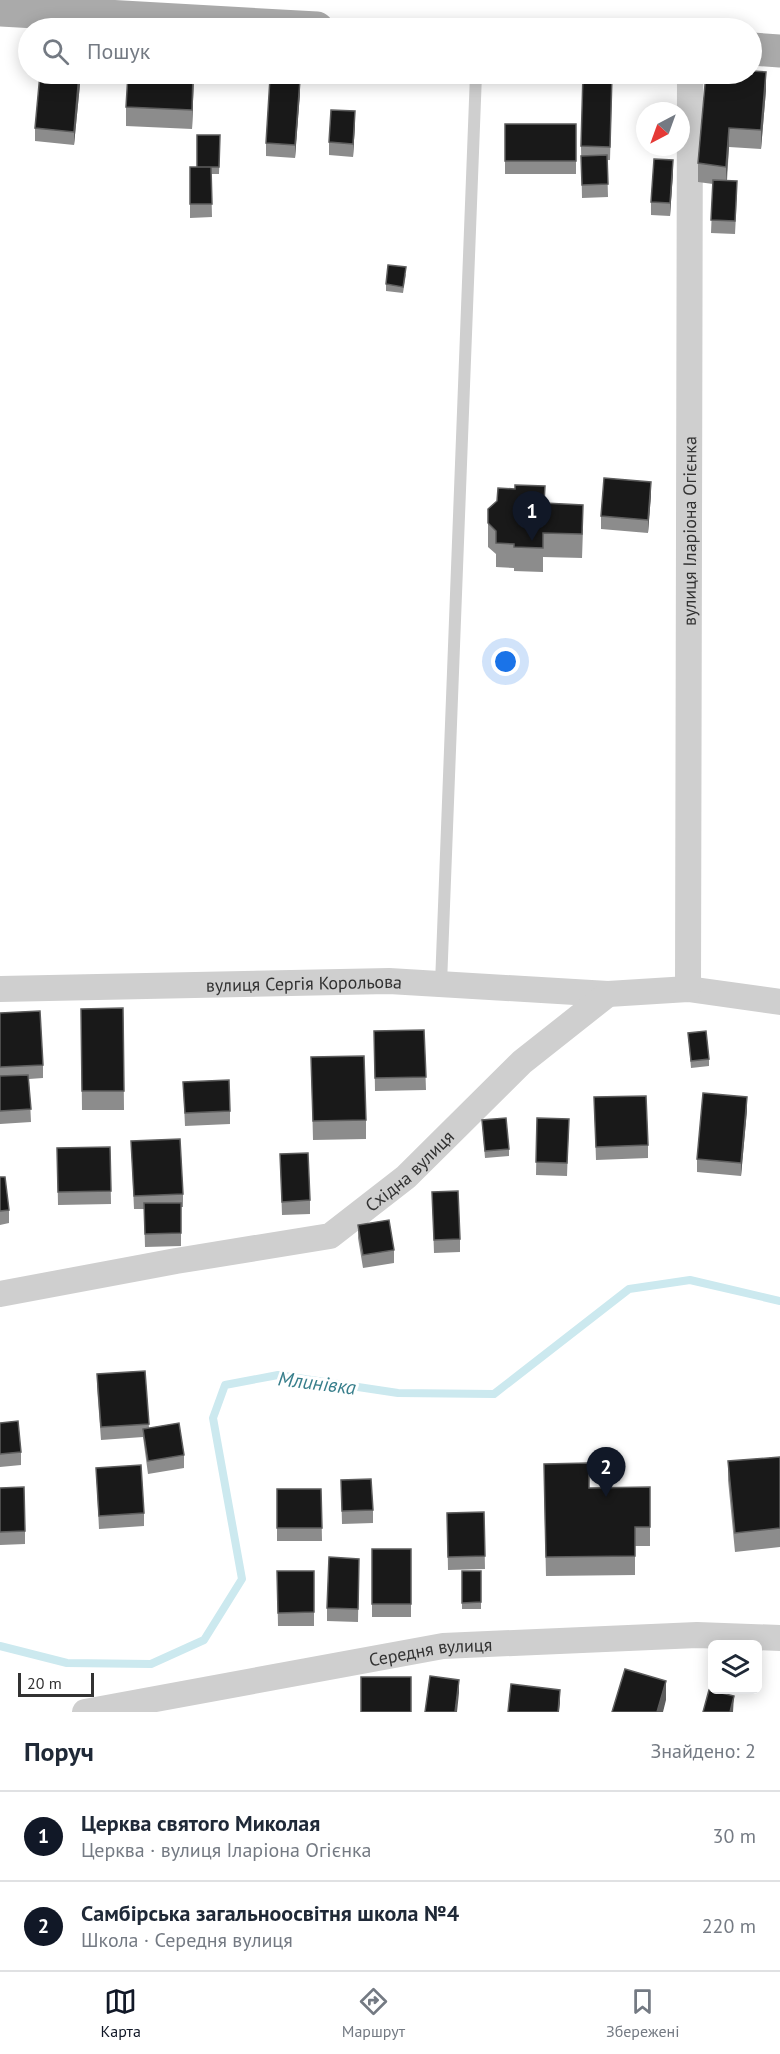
<!DOCTYPE html>
<html lang="uk">
<head>
<meta charset="utf-8">
<style>
  body { margin:0; font-family:"PT Sans",sans-serif; background:#f2f2f3; color:#1f2937 }
  .controls { position:absolute; right:18px; bottom:18px; display:grid; overflow:hidden; border-radius:9px; box-shadow:0 3px 15px #0003 }
  .controls button { width:54px; height:54px; display:grid; place-items:center; padding:0; border:0; border-bottom:2px solid #e0e1e3; background:#fff; color:#1f2937; font:30px sans-serif }
  .compass { position:absolute; left:636px; top:102px; width:54px; height:54px; border-radius:50%; background:#fff; box-shadow:0 3px 15px #0003; rotate:221deg }
  .scale { position:absolute; left:18px; bottom:15px; width:76px; box-sizing:border-box; padding-left:6px; border:3px solid #323232; border-top:0; font-size:16px; line-height:21px; white-space:nowrap; color:#323232; -webkit-text-stroke:4px #fff; paint-order:stroke }
  .you { position:absolute; left:506px; top:662px; width:21px; height:21px; margin:-15px; border:4px solid #fff; border-radius:50%; background:#1a73e8; box-shadow:0 0 0 9px #1a73e833 }
  .badge { display:grid; place-items:center; width:39px; height:39px; border-radius:50%; background:#111827; color:#fff; font-size:20px; font-weight:700 }
  .pin { position:absolute; translate:-50% -50px; filter:drop-shadow(0 2px 3px #0008) }
  .pin::after { content:''; position:absolute; top:32px; width:21px; height:18px; background:inherit; clip-path:polygon(0 0,100% 0,50% 100%) }
  .list { margin:0; padding:0; list-style:none }
  h2 { display:flex; justify-content:space-between; align-items:center; height:78px; margin:0; padding:0 24px; font-size:26px }
  h2 small { font-size:20px; font-weight:400; color:#747a83 }
  .list li { display:grid; grid-template-columns:39px 1fr auto; gap:18px; align-items:center; box-sizing:border-box; height:90px; padding:0 24px; border-top:2px solid #e0e1e3 }
  .list b { display:block; font-size:22px; white-space:nowrap }
  .list p { margin:0; font-size:20px; white-space:nowrap; color:#747a83 }
  .list em { font-size:20px; font-style:normal; color:#747a83 }
  .icon { flex:none; width:33px; height:33px; fill:none; stroke:currentColor; stroke-width:2; stroke-linecap:round; stroke-linejoin:round }
  .map { position:relative; flex:none; width:780px; height:1712px; overflow:hidden }
  .search { position:absolute; background:#fff; box-shadow:0 3px 15px #0003; left:18px; right:18px; top:18px; height:66px; display:flex; align-items:center; gap:15px; box-sizing:border-box; padding:0 21px; border-radius:33px; color:#747a83; font-size:22px }
  .sheet { height:258px; background:#fff }
  nav { display:flex; justify-content:space-around; align-items:center; box-sizing:border-box; height:84px; border-top:2px solid #e0e1e3; background:#fff; font-size:16px; color:#747a83 }
  nav a { display:grid; justify-items:center; gap:3px }
  nav .on { color:#111827 }
  .map>svg:first-child { display:block }
  .lines { fill:none; stroke-linecap:round; stroke-linejoin:round }
  .stream { stroke:#cce9ef; stroke-width:8 }
  .service { stroke:#cfcfcf; stroke-width:12 }
  .minor { stroke:#cfcfcf; stroke-width:26 }
  .primary { stroke:#aaa; stroke-width:33 }
  .wall { fill:#8c8c8c }
  .shaded-wall { fill:#5e5e5e }
  .building { fill:#191919; stroke:#5e5e5e; stroke-width:1.5 }
  .labels { text-anchor:middle; dominant-baseline:central; stroke-width:6; stroke-linejoin:round; paint-order:stroke }
  .street-label { font-size:18px; fill:#323232; stroke:#fff }
  .water-label { font-size:20px; font-style:italic; fill:#377e8b; stroke:#fff }
</style>
</head>
<body>
<div class="map">
<svg width="780" height="1712" viewBox="0 0 780 1712">
  <rect width="100%" height="100%" fill="#fff"/>
  <g class="lines">
    <!-- stream -->
    <path class="stream" d="M0,1646L67,1663L151,1664L204,1640L242,1579L213,1418L225,1385L278,1375L398,1393L494,1394L629,1289L690,1280L780,1301"/>
    <!-- service -->
    <path class="service" d="M441,984L476,74"/>
    <!-- minor -->
    <g class="minor">
      <path id="s1" d="M0,989L389,981L608,994L688,989L780,1002"/>
      <path id="s2" d="M688,989L690,74"/>
      <path id="s3" d="M0,1294L176,1261L330,1236L406,1177L522,1062L608,994"/>
      <path id="s4" d="M85,1712L443,1646L697,1635L780,1638"/>
    </g>
    <!-- primary -->
    <path class="primary" d="M0,10L317,28
      M752,49L780,51"/>
  </g>
  <!-- wall -->
  <path class="wall" d="M81,74L74,145L35,141V128Z
    M194,74L192,129L126,126V107Z
    M706,74L766,90L761,149L729,147L727,181L737,194L735,234L711,233L713,184L698,182V163Z
    M612,88L610,160H607L608,197L582,198L581,146Z
    M300,93L295,158L266,156V143Z
    M355,124L353,157L329,155V142Z
    M505,124H576V174H505Z
    M220,135L219,174H211L212,217L190,218V167H197Z
    M673,173L670,216L651,215V202Z
    M406,274L403,293L386,291V284Z
    M651,495L648,533L601,529V516Z
    M545,503L583,529L582,558L543,557V572L514,571V568L496,567V554L488,547V523Z
    M123,1008L124,1110H82L81,1009Z
    M0,1013L43,1065V1078L29,1079L31,1122L0,1124Z
    M424,1030L426,1090L375,1091L374,1031Z
    M688,1033L709,1059V1066L691,1068Z
    M311,1057L366,1120V1139L313,1140Z
    M183,1082L230,1111V1124L185,1126Z
    M594,1097L648,1145V1158L596,1160Z
    M747,1110L741,1176L697,1172V1159Z
    M537,1118L569,1119L567,1176L536,1175Z
    M482,1120L509,1149V1156L485,1158Z
    M131,1141L183,1194V1207H181V1246L145,1247L144,1209H134Z
    M110,1147L111,1204L58,1205L57,1148Z
    M280,1154L310,1200V1214L282,1215Z
    M0,1177L9,1210V1223L0,1225Z
    M432,1192L460,1239V1252L434,1253Z
    M358,1225L394,1250V1263L363,1268L358,1238Z
    M145,1371L149,1428L184,1455V1468L148,1474L143,1437L101,1440L97,1387V1374Z
    M0,1423L21,1452V1465L0,1467Z
    M780,1457V1547L735,1552L728,1480V1461Z
    M96,1468L144,1513V1526L99,1529Z
    M341,1480L373,1510V1523L342,1524Z
    M544,1483L589,1488L650,1487V1546H635V1575L546,1576Z
    M0,1488L25,1531V1544L0,1545Z
    M277,1489H321L322,1541H277Z
    M484,1512L485,1569L448,1570L447,1513Z
    M372,1549H411V1617H372Z
    M359,1559L358,1622L327,1621V1608Z
    M277,1571H314V1626H278Z
    M462,1571H481V1609H462Z"/>
  <!-- shaded-wall -->
  <path class="shaded-wall" d="M766,72V90L761,149V130Z
    M79,74H81L74,145V132Z
    M193,74H194L192,129V110Z
    M300,80V93L295,158V145Z
    M355,111V124L353,157V144Z
    M729,128V147L726,185V167Z
    M673,160V173L670,216V203Z
    M651,482V495L648,533V520Z
    M747,1097V1110L741,1176V1163Z
    M459,1680V1693L457,1712H455Z
    M666,1681V1700L663,1712H657Z
    M560,1690V1703L559,1712H558Z
    M734,1696L733,1712H730Z"/>
  <!-- building -->
  <path class="building" d="M752,71L766,72L761,130L729,128L726,167L698,163L706,74H752Z
    M40,74H79L74,132L35,128Z
    M128,74H193L192,110L126,107Z
    M583,74L612,75L610,147L581,146Z
    M270,78L300,80L295,145L266,143Z
    M331,110L355,111L353,144L329,142Z
    M505,124H576V161H505Z
    M197,135H220L219,167H197Z
    M607,155L608,184L582,185L581,156Z
    M654,159L673,160L670,203L651,202Z
    M190,167H211L212,204H190Z
    M713,180L737,181L735,221L711,220Z
    M388,265L406,267L403,287L386,284Z
    M604,478L651,482L648,520L601,516Z
    M515,485L545,486L544,503L583,505L582,534L543,533V548L514,547V544L496,543V531L488,523V509L497,501L498,488L515,489Z
    M123,1008L124,1091H82L81,1009Z
    M40,1011L43,1065L0,1067V1013Z
    M424,1030L426,1077L375,1078L374,1031Z
    M706,1031L709,1059L691,1061L688,1033Z
    M364,1056L366,1120L313,1121L311,1057Z
    M28,1075L31,1109L0,1111V1076Z
    M229,1080L230,1111L185,1113L183,1082Z
    M703,1093L747,1097L741,1163L697,1159Z
    M646,1096L648,1145L596,1147L594,1097Z
    M506,1118L509,1149L485,1151L482,1120Z
    M537,1118L569,1119L567,1163L536,1162Z
    M180,1139L183,1194L134,1196L131,1141Z
    M110,1147L111,1191L58,1192L57,1148Z
    M308,1153L310,1200L282,1202L280,1154Z
    M0,1177H5L9,1210L0,1211Z
    M458,1191L460,1239L434,1240L432,1192Z
    M144,1203H181V1233L145,1234Z
    M389,1220L394,1250L363,1255L358,1225Z
    M145,1371L149,1424L101,1427L97,1374Z
    M18,1421L21,1452L0,1454V1423Z
    M179,1423L184,1455L148,1461L143,1429Z
    M780,1457V1528L735,1533L728,1461Z
    M589,1463V1488L650,1487V1527H635V1556L546,1557L544,1464Z
    M141,1465L144,1513L99,1516L96,1468Z
    M371,1479L373,1510L342,1511L341,1480Z
    M24,1487L25,1531L0,1532V1488Z
    M277,1489H321L322,1528H277Z
    M484,1512L485,1556L448,1557L447,1513Z
    M372,1549H411V1604H372Z
    M329,1557L359,1559L358,1609L327,1608Z
    M277,1571H314V1612L278,1613Z
    M462,1571H481V1602L462,1603Z
    M625,1669L666,1681L657,1712H612Z
    M430,1676L459,1680L455,1712H425Z
    M361,1677H411V1712H361Z
    M511,1684L560,1690L558,1712H508Z
    M709,1690L734,1696L730,1712H703Z"/>
  <g class="labels">
    <!-- street labels -->
    <g class="street-label">
      <text stroke="none"><textPath href="#s2" startOffset="458">вулиця Іларіона Огієнка</textPath></text>
      <text stroke="none"><textPath href="#s1" startOffset="304">вулиця Сергія Корольова</textPath></text>
      <text stroke="none"><textPath href="#s3" startOffset="438">Східна вулиця</textPath></text>
      <text stroke="none"><textPath href="#s4" startOffset="351">Середня вулиця</textPath></text>
    </g>
    <!-- water labels -->
    <g class="water-label">
      <text transform="translate(317 1383) rotate(7)">Млинівка</text>
    </g>
  </g>
</svg>
<div class="controls">
<button><svg class="icon" aria-label="layers" viewBox="0 0 24 24"><path d="M12 4l9 5-9 5-9-5zM3 14l9 5 9-5"/></svg></button>
</div>
<svg class="compass" viewBox="-18 -18 36 36"><path d="M0-13l5 13h-10z" fill="#e53935"/><path d="M0 13l5-13h-10z" fill="#747a83"/></svg>
<div class="scale">20 m</div>
<div class="you"></div>
<div class="pin badge" style="left:532px;top:541px">1</div>
<div class="pin badge" style="left:606px;top:1497px">2</div>
<div class="search"><svg class="icon" aria-label="search" viewBox="0 0 24 24"><circle cx="10" cy="10" r="6"/><path d="M15 15l6 6"/></svg>Пошук</div>
</div>
<section class="sheet">
<h2>Поруч<small>Знайдено: 2</small></h2>
<ul class="list">
<li><span class="badge">1</span><div><b>Церква святого Миколая</b><p>Церква · вулиця Іларіона Огієнка</p></div><em>30 m</em></li>
<li><span class="badge">2</span><div><b>Самбірська загальноосвітня школа №4</b><p>Школа · Середня вулиця</p></div><em>220 m</em></li>
</ul>
</section>
<nav>
<a class="on"><svg class="icon" aria-label="map" viewBox="0 0 24 24"><path d="M3 6l6-2 6 2 6-2v14l-6 2-6-2-6 2zM9 4v14M15 6v14"/></svg>Карта</a>
<a><svg class="icon" aria-label="directions" viewBox="0 0 24 24"><path d="M12 3l9 9-9 9-9-9zM9 14v-3h6M13 9l2 2-2 2"/></svg>Маршрут</a>
<a><svg class="icon" aria-label="saved" viewBox="0 0 24 24"><path d="M7 4h10v16l-5-4-5 4z"/></svg>Збережені</a>
</nav>
</body>
</html>
